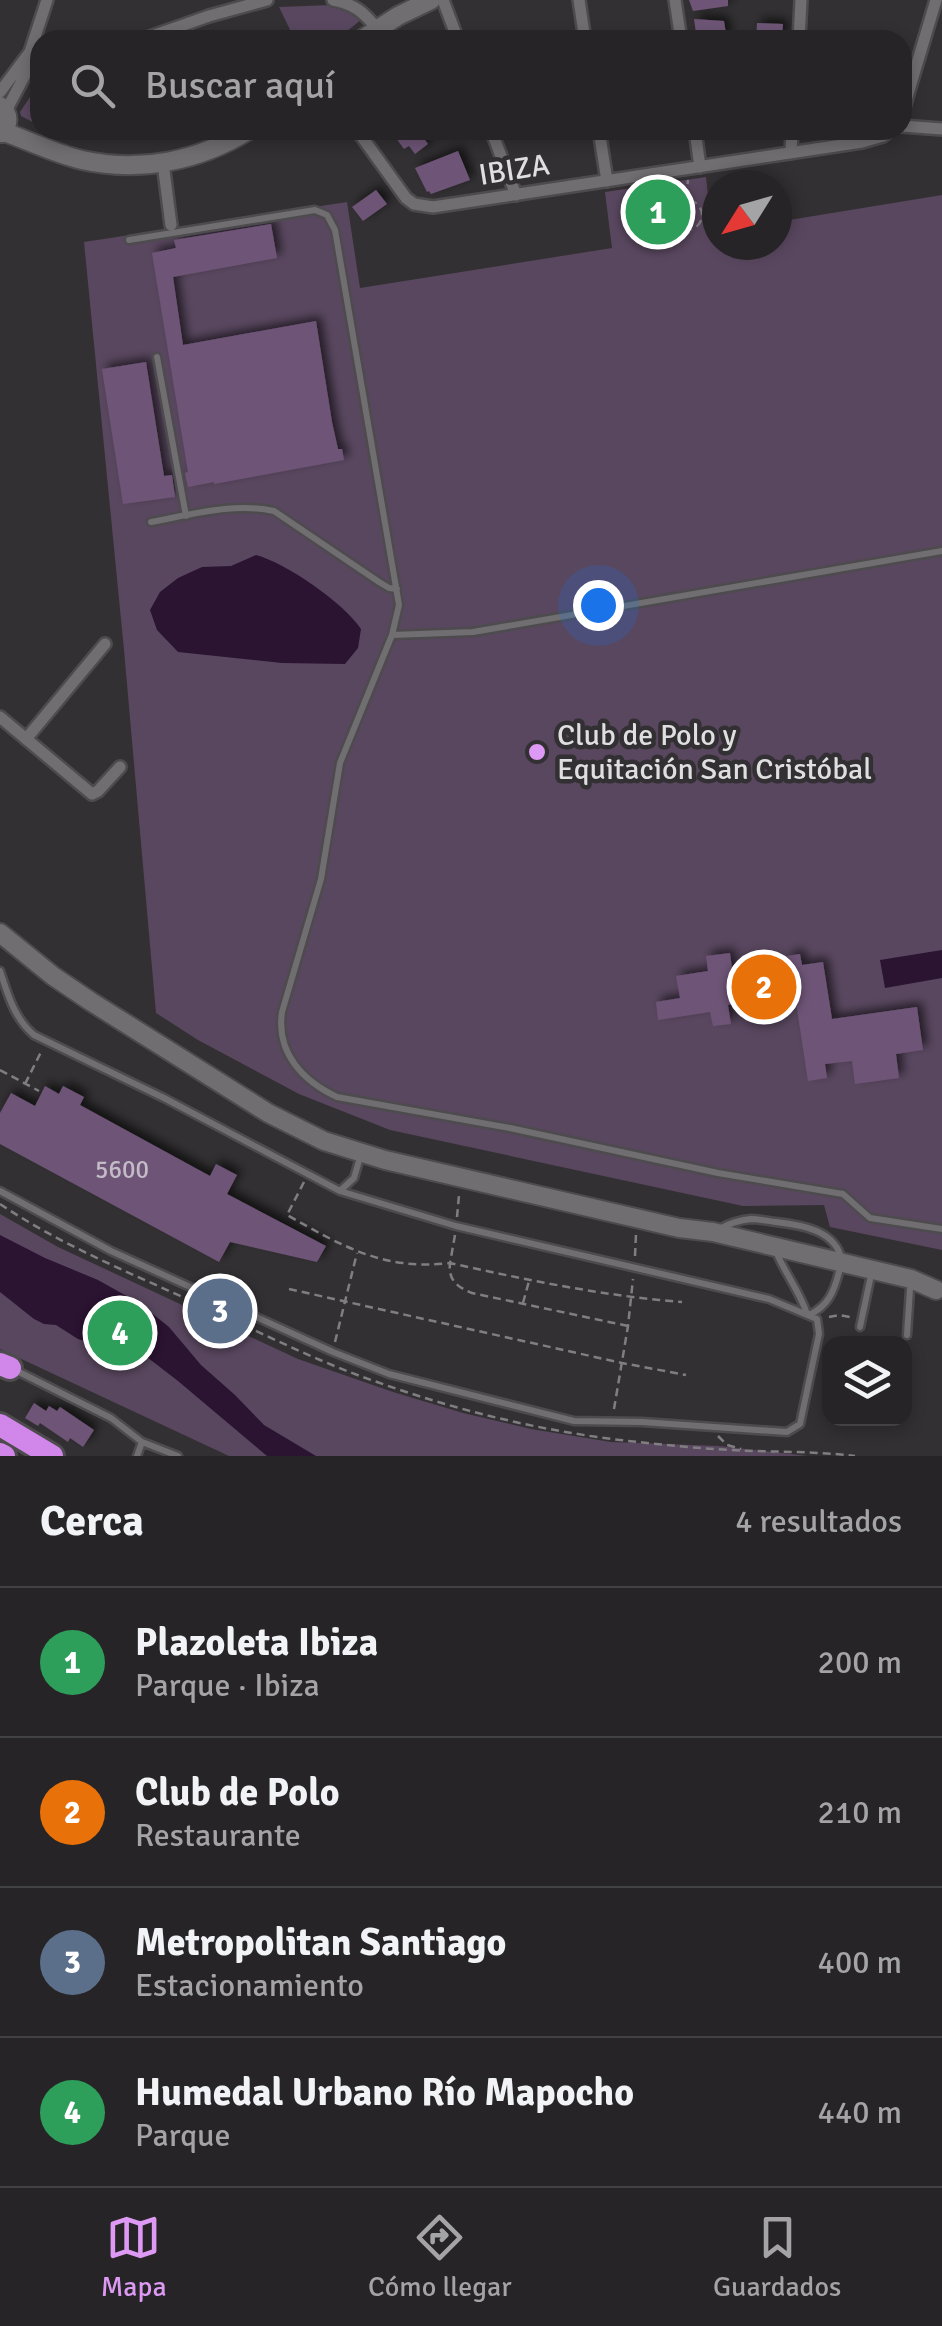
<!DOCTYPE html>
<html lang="es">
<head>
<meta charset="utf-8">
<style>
  body { margin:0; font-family:Signika,sans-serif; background:#323032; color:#f1f3f6 }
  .controls { position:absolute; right:30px; bottom:30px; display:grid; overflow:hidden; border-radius:20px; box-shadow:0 5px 15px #0003 }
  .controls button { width:90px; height:90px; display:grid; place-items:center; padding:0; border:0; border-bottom:2px solid #424143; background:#262426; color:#f1f3f6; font:50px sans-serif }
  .compass { position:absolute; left:702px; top:170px; width:90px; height:90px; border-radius:50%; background:#262426; box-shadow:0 5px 15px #0003; rotate:233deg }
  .you { position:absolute; left:598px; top:605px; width:35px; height:35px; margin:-25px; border:8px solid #fff; border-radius:50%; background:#1a73e8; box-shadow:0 0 0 15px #1a73e833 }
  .badge { display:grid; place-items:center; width:65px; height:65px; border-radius:50%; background:#dd99f4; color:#fff; font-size:32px; font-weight:700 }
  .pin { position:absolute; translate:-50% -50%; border:5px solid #fff; box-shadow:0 2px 10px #0006 }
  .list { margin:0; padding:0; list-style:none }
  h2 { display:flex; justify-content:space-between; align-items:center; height:130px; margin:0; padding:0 40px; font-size:42px }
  h2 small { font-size:32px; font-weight:400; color:#a4a4a7 }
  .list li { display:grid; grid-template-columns:65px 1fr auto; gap:30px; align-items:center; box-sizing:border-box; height:150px; padding:0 40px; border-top:2px solid #424143 }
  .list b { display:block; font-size:38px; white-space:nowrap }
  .list p { margin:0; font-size:32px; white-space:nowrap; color:#a4a4a7 }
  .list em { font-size:32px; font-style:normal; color:#a4a4a7 }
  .icon { flex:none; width:55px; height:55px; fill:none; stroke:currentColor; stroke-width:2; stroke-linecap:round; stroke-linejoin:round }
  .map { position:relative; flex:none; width:942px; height:1456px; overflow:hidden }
  .search { position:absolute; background:#262426; box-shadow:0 5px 15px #0003; left:30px; right:30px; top:30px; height:110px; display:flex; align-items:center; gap:25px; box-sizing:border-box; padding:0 35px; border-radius:30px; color:#a4a4a7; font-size:38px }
  .sheet { height:730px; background:#262426 }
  nav { display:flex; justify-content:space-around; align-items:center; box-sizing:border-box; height:140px; border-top:2px solid #424143; background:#262426; font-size:28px; color:#a4a4a7 }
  nav a { display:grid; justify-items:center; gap:5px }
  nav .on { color:#dd99f4 }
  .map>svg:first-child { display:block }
  .green { fill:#59475f }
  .water { fill:#2b1332 }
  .building { fill:#6e5477; filter:url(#shadow) }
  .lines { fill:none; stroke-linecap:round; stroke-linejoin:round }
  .lane-casing { stroke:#4d4b4d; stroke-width:11 }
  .street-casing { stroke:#4d4b4d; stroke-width:16 }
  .secondary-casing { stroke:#4d4b4d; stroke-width:22 }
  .highway-casing { stroke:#4d4b4d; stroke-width:28 }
  .path { stroke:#807e80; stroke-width:2.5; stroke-dasharray:8 5; stroke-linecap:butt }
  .lane { stroke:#706e71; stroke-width:6 }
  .street { stroke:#706e71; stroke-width:11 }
  .secondary { stroke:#706e71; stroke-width:18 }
  .highway { stroke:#d186ea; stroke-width:22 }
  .poi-dot { fill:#dd99f4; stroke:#323032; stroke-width:4 }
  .labels { text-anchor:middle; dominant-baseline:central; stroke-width:9; stroke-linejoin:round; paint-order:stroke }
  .number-label { font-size:25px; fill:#c3bcc6 }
  .street-label { font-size:30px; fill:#dfdee0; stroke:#323032 }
  .poi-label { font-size:30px; fill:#dfdee0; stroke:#323032; text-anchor:start }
</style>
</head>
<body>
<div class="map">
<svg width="942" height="1456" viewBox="0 0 942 1456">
  <defs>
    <filter id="shadow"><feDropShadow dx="5" dy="-5" stdDeviation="5" flood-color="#0009"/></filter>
  </defs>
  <rect width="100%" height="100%" fill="#323032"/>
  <!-- green -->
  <path class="green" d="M331,5L348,8L367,15L336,40H295L279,7Z
    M40,82V126L21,116L20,112Z
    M706,177L712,232H717V245H777V222L942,195V1250L830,1227L824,1205L743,1206L390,1130L299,1094L198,1040L156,1013L124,650L84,242L347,202L360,288L612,248L605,192Z
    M0,1214L58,1247L298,1359L393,1392L463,1413L531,1429L611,1442L719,1446L808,1456H229L0,1349Z"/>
  <!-- water -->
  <path class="water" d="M256,555C286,563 344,603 361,629L358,648L345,664L282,663L178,652L157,630L150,610L160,592L178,578L202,567L231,566Z
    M942,950V978L885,988L880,960Z
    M0,1235L45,1258L98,1280L139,1303L169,1327L201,1365L235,1395L264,1425L316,1456H267L178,1381L143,1354L124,1345L103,1347L78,1339L56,1325L44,1324L34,1319L0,1292Z"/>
  <!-- building -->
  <path class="building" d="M689,0H728V6L693,11Z
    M694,19L724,21L727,40H697Z
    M757,23L783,24L782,40H756Z
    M390,130H418L428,144L415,154L409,146L404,149Z
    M458,151L470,180L431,194L429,191L427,192L415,168Z
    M376,190L387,204L363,221L352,207Z
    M271,224L277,258L173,277L183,345L316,321L332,422L338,449H342L344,460L214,484V482L188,487L185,473L188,472L152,253L176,248L174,240Z
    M146,362L164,476L172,475L175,497L123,504L102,369Z
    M730,953L733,975L788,967L787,956L800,954L802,965L823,962L832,1019L917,1007L923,1050L896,1054L899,1078L855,1084L852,1061L825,1064L827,1078L808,1081L795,996L728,1005L731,1024L713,1026L710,1012L658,1020L656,1002L680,998L676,976L708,971L706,956Z
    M45,1086L59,1094L63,1086L84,1097L80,1105L210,1176L216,1164L237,1175L227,1194L326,1246L317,1262L230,1242L219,1262L0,1144V1113L11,1093L35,1106Z
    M34,1403L46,1411L49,1406L57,1411L60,1407L94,1430L83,1447L70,1438L68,1442L40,1423L38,1426L25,1418Z"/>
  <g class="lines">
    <defs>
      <path id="lane" d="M129,240L315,210L327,215L335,230L399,605L392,635L340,763L321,879L282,1012C276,1053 303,1081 337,1097L510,1128L718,1173L843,1194L870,1218L942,1229
        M157,357L186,516
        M151,522C190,515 234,502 274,511L379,582L389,588L397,589
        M392,635L473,632L942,551
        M0,971C8,995 14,1018 34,1035L164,1098L340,1191L456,1226L769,1299L817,1319L819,1334L800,1424L787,1432L642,1422L574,1421L389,1374L333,1352L111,1251L0,1191
        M341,1190L354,1178L361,1154
        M719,1229C728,1224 740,1220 751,1219C759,1219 768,1221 776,1222C802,1225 836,1230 842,1261
        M778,1256C787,1276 801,1294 807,1314
        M809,1315C828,1306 834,1292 839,1272
        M860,1327L870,1280
        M907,1335L910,1289
        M17,1371L111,1418L142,1442L178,1456
        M137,1456L142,1442"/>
      <path id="street" d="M333,0C354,4 364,12 377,29
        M443,0L458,40
        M579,0L585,40
        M675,0L681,40
        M141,40L209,16L267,0
        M799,40L801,0
        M0,92L30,52
        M6,111L26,73L30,52L47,0
        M902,114L936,0
        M902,126L942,129
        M357,130L406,198L414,204L433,207L862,142L883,136L890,130
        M491,130L516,195
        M599,130L607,181
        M695,130L700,167
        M791,153L792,130
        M163,163L171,225
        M0,717L92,794L98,791L120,767
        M26,739L105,644"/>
      <path id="secondary" d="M361,40L398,16L431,0
        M0,106C10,114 10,125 0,133
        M1,133H7C32,142 56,154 82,160C140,173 199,161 249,130
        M0,933L53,976L90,1001L268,1113L324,1141L385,1160L679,1228L713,1232L911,1279L936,1290"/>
      <path id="highway" d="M0,1364L10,1368
        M0,1425L52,1456
        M0,1454L4,1456"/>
    </defs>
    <!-- lane casing -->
    <use href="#lane" class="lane-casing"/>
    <!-- street casing -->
    <use href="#street" class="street-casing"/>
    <!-- secondary casing -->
    <use href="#secondary" class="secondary-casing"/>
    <!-- highway casing -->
    <use href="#highway" class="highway-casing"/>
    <!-- path -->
    <path class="path" d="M634,189C637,203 653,214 666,221L670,220
      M686,197L688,180
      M672 215a15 15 0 1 1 30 0a15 15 0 1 1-30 0Z
      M0,1070L39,1091
      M25,1084L41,1052
      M304,1182L287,1215C342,1246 384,1271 450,1263C448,1280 457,1287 472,1293L628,1326
      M0,1204C61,1245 130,1273 196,1303C256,1330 315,1361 377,1382C456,1410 537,1430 620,1440C665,1445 711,1450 756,1451C789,1452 822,1452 855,1456
      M457,1217L459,1195
      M455,1235L450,1263C527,1280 604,1296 682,1302
      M635,1256L636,1234
      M289,1289L622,1363L686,1375
      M523,1303L529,1281
      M829,1317L839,1315L850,1317
      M335,1342L357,1253
      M614,1409L628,1326L633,1279
      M718,1436L727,1445L741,1449"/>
    <!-- lane -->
    <use href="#lane" class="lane"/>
    <!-- street -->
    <use href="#street" class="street"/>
    <!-- secondary -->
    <use href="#secondary" class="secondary"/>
    <!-- highway -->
    <use href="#highway" class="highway"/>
  </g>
  <!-- markers -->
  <circle class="poi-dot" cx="537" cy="752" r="10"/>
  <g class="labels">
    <!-- number labels -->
    <g class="number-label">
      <text x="122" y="1169">5600</text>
    </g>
    <!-- street labels -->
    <g class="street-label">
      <text transform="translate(514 170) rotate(-9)">IBIZA</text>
    </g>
    <!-- poi labels -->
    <g class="poi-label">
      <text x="557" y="735">Club de Polo y<tspan x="557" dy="34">Equitación San Cristóbal</tspan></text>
    </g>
  </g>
</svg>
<div class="controls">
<button><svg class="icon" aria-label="layers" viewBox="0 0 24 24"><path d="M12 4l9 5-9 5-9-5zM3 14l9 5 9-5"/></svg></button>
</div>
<svg class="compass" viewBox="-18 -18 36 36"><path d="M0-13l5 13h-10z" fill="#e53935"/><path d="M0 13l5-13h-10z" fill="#a4a4a7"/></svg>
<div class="you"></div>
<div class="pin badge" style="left:658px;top:212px;background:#2e9e5b">1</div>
<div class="pin badge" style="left:764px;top:987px;background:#e8710a">2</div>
<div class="pin badge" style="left:220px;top:1311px;background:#5c6f8a">3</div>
<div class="pin badge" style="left:120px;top:1333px;background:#2e9e5b">4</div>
<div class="search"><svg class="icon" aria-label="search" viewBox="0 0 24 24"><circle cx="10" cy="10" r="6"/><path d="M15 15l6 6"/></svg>Buscar aquí</div>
</div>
<section class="sheet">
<h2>Cerca<small>4 resultados</small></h2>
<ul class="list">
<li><span class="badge" style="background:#2e9e5b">1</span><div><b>Plazoleta Ibiza</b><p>Parque · Ibiza</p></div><em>200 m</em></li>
<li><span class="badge" style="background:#e8710a">2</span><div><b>Club de Polo</b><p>Restaurante</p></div><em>210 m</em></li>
<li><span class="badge" style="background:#5c6f8a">3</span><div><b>Metropolitan Santiago</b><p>Estacionamiento</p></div><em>400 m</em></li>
<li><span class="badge" style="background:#2e9e5b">4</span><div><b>Humedal Urbano Río Mapocho</b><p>Parque</p></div><em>440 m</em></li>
</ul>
</section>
<nav>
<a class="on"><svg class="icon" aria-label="map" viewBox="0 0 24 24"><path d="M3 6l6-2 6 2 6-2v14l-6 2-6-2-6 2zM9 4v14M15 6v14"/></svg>Mapa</a>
<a><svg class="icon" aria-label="directions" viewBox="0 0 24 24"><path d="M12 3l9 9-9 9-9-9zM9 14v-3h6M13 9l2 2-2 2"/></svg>Cómo llegar</a>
<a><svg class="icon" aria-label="saved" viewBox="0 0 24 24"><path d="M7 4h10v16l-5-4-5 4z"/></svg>Guardados</a>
</nav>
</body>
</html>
